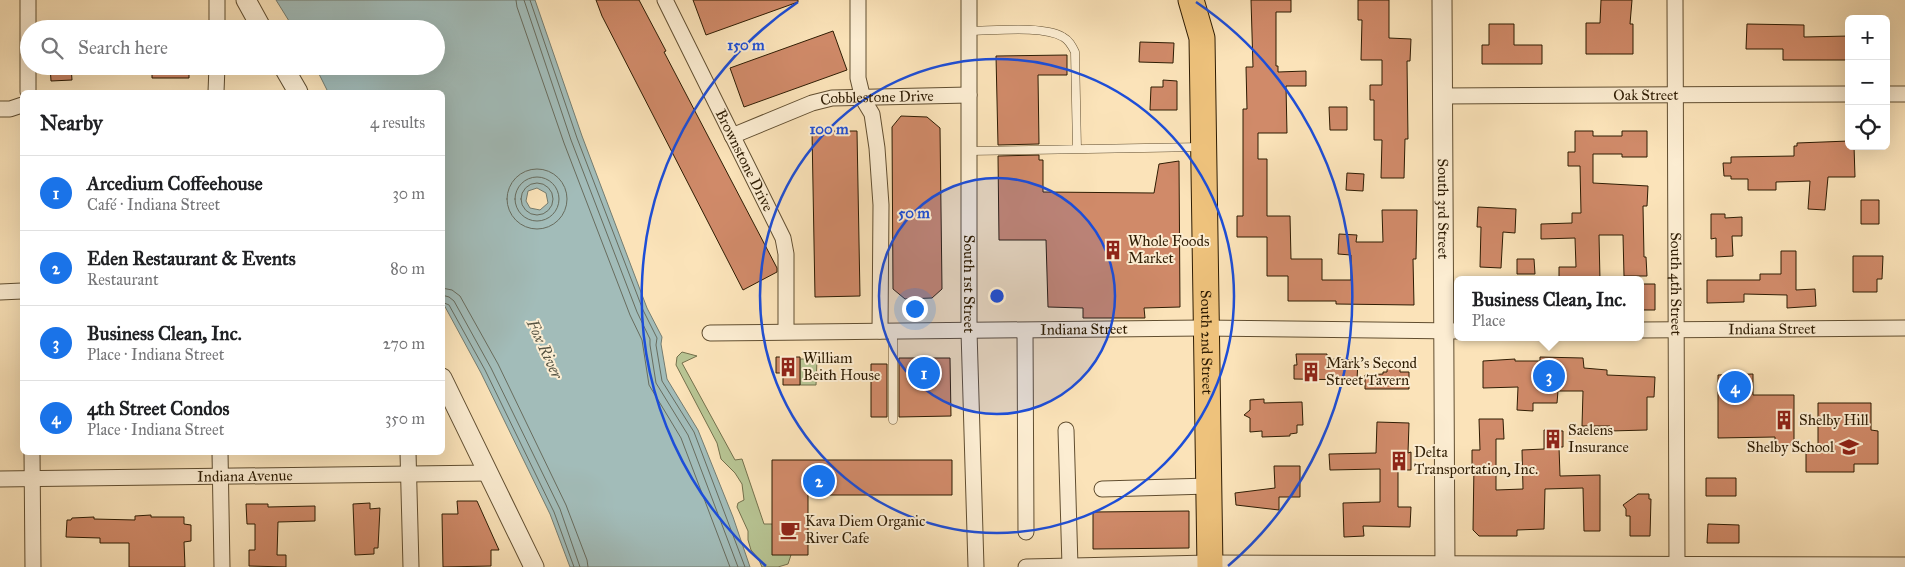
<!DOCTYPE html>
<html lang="en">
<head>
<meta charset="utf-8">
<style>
  body { margin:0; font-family:"IM FELL Great Primer",serif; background:#f6f6f6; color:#202124 }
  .controls { position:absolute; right:15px; top:15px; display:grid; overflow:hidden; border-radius:8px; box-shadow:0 5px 20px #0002 }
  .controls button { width:45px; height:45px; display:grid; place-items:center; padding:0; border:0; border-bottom:1px solid #e0e0e0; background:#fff; color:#202124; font:25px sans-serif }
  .you { position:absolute; left:914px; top:308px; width:18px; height:18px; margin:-12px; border:4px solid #fff; border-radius:50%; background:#1a73e8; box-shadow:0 0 0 8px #1a73e833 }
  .badge { display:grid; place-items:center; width:32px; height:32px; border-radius:50%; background:#1a73e8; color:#fff; font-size:16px; font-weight:700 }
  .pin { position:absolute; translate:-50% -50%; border:2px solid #fff; box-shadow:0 1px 5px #0006 }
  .popup { position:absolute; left:1454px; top:276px; width:190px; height:65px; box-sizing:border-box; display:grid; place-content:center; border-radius:8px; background:#fff; filter:drop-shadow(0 1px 4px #0005); font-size:16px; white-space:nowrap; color:#757577 }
  .popup b { font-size:19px; color:#202124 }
  .popup::after { content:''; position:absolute; left:50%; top:100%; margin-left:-10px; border:10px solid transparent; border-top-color:#fff }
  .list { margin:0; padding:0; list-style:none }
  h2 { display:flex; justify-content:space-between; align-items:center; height:65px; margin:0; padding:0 20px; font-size:21px }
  h2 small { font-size:16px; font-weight:400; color:#757577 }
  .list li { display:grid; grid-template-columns:32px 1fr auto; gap:15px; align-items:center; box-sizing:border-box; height:75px; padding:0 20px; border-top:1px solid #e0e0e0 }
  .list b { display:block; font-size:19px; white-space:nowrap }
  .list p { margin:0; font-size:16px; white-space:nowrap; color:#757577 }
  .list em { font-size:16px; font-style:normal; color:#757577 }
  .icon { flex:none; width:28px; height:28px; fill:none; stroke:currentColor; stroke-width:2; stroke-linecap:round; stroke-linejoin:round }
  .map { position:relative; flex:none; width:1905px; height:567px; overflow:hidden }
  .search { position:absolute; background:#fff; box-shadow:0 5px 20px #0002; left:20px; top:20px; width:425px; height:55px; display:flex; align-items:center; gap:12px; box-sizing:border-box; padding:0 18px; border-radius:28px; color:#757577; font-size:19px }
  .panel { position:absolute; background:#fff; box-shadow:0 5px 20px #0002; left:20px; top:90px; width:425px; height:365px; border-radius:8px }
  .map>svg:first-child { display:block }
  .green { fill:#b8c594; stroke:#73704c }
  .water { fill:#a2bcb9; stroke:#747c70; fill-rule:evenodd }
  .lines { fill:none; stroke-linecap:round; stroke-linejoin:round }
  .shore { stroke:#686c5e; stroke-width:1 }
  .building { fill:#d08a69; stroke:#2e1c03 }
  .service-casing { stroke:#614e30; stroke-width:9 }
  .minor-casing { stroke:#614e30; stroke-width:17 }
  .tertiary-casing { stroke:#614e30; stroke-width:21 }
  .primary-casing { stroke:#2e1c03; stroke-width:27 }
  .service { stroke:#fcedd2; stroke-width:8 }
  .minor { stroke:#fcedd2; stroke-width:15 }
  .tertiary { stroke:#fcedd2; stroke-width:19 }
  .primary { stroke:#eec27c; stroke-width:25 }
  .ring { fill:none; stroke:#1d4ed8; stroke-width:2.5 }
  .labels { text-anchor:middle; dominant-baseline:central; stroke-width:4; stroke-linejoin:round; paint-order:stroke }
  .street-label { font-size:15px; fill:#2e1c03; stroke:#fcedd2 }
  .poi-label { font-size:15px; fill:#2e1c03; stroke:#fcedd2; text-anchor:start }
  .water-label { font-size:16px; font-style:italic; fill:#575443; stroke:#fcedd2 }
  .centre { fill:#1d4ed8; stroke:#fcedd2; stroke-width:2.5 }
  .ring-label { font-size:15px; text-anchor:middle; font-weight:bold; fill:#1d4ed8; stroke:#fcedd2; stroke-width:4; stroke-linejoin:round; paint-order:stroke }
</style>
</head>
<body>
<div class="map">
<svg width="1905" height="567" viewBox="0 0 1905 567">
  <rect width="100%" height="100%" fill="#fbe3b9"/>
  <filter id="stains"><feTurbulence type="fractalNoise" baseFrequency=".004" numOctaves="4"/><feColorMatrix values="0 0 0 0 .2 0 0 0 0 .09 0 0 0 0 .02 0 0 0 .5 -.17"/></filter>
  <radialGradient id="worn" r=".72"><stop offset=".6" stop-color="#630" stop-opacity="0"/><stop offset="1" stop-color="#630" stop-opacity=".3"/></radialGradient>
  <!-- green -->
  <path class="green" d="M682,352L697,356L682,363L735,460L742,459L764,524H772L791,555L788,564L778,567H762L758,558L751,550L748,540V531L737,507L738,503L744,500L742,484L735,473L721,459L717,443L676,365L677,357Z
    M800,359H817L816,385H800Z"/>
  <!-- water -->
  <path class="water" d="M276,0H535L582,136L647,308L662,337L661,344L667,379L698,430L733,517L750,567H570L550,514L481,373L443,303L442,92H328L315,66H436V29H294ZM537,188L546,193L548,203L540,210L530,208L526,201L528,191Z"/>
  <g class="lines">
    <!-- shore -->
    <path class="shore" d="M516,0L517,7L564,143L630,315L642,340L649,385L681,438L730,567
      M524,0L571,140L637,312L650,339V345L656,383L688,435L738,567
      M530,0L577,138L643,310L657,338L656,345L662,381L694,432L745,567
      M507 199a30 30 0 1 1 60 0a30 30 0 1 1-60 0Z
      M515 199a22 22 0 1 1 44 0a22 22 0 1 1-44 0Z
      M521 199a16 16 0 1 1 32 0a16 16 0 1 1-32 0Z
      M442,288L452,290L460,296L498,364L566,505L587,560L588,567
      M442,295L449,297L454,301L491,368L560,509L580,567
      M442,302L449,305L485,370L554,512L574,567"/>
  </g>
  <!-- building -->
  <path class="building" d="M596,0H639L666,51L664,52L777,268V272L743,290L602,16Z
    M693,0H798V2L706,35Z
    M1251,0H1291V12H1276V66H1278V72L1306,71V86H1286L1287,133H1258V159H1267V216H1290L1291,259H1322V280H1351V255L1338,254L1339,234L1357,235L1356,242H1383L1382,210H1417L1416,259H1413L1414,305L1336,304V301H1288V276H1267V237H1237V216H1243V109H1247L1246,67H1253Z
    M1358,0H1389V38L1411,39L1410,61H1407L1408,139H1405L1404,178H1381L1382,140H1374V100H1370V85H1382V60H1361L1362,20H1358Z
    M1601,0H1632L1630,24H1633V54H1586V23H1600Z
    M1489,24H1514V45H1542V64H1482V45H1489Z
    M1747,24L1804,25V37L1849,36V60H1783V49H1746Z
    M833,31L847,70L744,107L730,68Z
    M1140,42L1174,43L1173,63L1139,62Z
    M1067,55V75H1038L1039,144L998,145L996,56Z
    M50,66H71L72,80L51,81Z
    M152,66H189V78H152Z
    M1163,80L1177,81V110H1150L1151,87H1163Z
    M1329,107H1347V130H1330Z
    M901,116L927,117L940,128L942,289L932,298L905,299L893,289L892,127Z
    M812,131H857L860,296L815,297Z
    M1575,131H1593V136H1622V131H1647V157H1622V154H1593V183L1648,186L1647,206H1643L1644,257H1646L1647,276H1624L1623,235H1599L1600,280H1559V267H1576L1575,238L1541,239V224L1572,223V213H1581L1580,166H1568V152H1575Z
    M1849,141V146H1854L1855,177H1828L1825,210L1808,209L1810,181L1776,182V190H1748V179H1731V176H1724L1723,163H1731V157L1794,156V146H1797V143Z
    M1039,155V160H1043V192L1154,193L1159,164L1179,161L1180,307L1144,308L1145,318H1083V308L1048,307L1046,240H999L998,156Z
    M1347,173L1364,174L1363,191L1346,190Z
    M1861,200H1879V224H1861Z
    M1478,207L1516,209L1515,233L1503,232L1501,268L1480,267L1481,227H1477Z
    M1711,214H1725V218L1742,217V236H1732L1733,256L1716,257V238L1711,239Z
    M1781,251H1796V290L1815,289L1816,306L1787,308V295L1744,294V302L1707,303V280H1760V274H1781Z
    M1853,256H1883L1882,279H1877V292H1853Z
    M1517,259H1534L1535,274H1517Z
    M1640,284H1655V310H1640Z
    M1296,354H1327V359L1358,360L1357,380L1294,379V365H1297Z
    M776,357H800V385H783V373H776Z
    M1540,357L1583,358L1584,368L1607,370V375L1655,377L1654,397H1647V430L1610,431V426H1582L1583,391H1558L1557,403H1533V411L1517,410L1518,387L1483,388V361L1515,359V361H1540Z
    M899,358H950L951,416L899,417Z
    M871,364H887V417H871Z
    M1387,368H1400V372H1409V389H1365V375L1383,374V372H1387Z
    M1753,374V395H1794V445H1775V437L1718,438V375Z
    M1264,399V403L1302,402L1303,425H1297V433L1290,434V436L1262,437V431L1250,432V418L1244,415L1250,410V400Z
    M1818,403H1871V430L1878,431V464H1854V472H1806V446H1818Z
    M1479,419H1503L1504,439H1496V490L1523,489L1522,450L1544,449V430L1563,431V447H1559L1560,476L1600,475V531H1584L1583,488L1545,489L1544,529L1517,530V536H1479L1473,530L1474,464H1472V450H1480Z
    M1377,422L1409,423L1408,453L1411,452V470H1398V507H1411L1410,527L1363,526L1364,536L1344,537L1343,503L1380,502V469L1330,470L1329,454L1376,453Z
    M772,460H952V495H808V555H772Z
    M1274,466H1300V497H1279V510L1236,505L1235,493L1275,488Z
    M1706,478H1736V496H1706Z
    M1638,494H1649V499H1651L1650,536H1630V516H1626V509L1623,505Z
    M457,501H477L499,550H491V566L443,567L442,514H458Z
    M370,503V509L380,508L378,548H374V554L355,555L353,504Z
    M246,504H268V507L315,506V521L278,522L277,555H286V567L249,566V550H255V524H247Z
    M1189,511V548L1093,549V512Z
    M151,515V517H184V524L191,525V541L184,542L185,567H129V543H100V538L66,537L67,520H71L72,518L94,517V519L135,520V516Z
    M1708,524L1739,525V543H1707Z"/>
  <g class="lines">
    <defs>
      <path id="service" d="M969,31C993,31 1043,25 1063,37C1069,40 1072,46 1075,52L1077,149
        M968,151L1201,147
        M893,331V420"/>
      <g id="minor">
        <path d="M28,0V92"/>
        <path id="s1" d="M665,0L783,238L786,254V331"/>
        <path d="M858,0V78L863,99L872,114L877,148L881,205L880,331"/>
        <path id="s2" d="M969,0V331L976,567"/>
        <path id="s3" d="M1675,0L1677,567"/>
        <path d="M217,29V0"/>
        <path d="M216,92L217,66"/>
        <path d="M1886,94H1905"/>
        <path id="s4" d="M1442,96L1849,94"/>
        <path d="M0,109H10L22,105"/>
        <path id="s5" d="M732,136L812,103L832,98L969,95"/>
        <path d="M0,292L22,291"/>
        <path id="s6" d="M1640,330L1905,328"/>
        <path d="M1025,331L1026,532"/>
        <path id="s7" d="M710,333L1202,328L1458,331"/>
        <path d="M1066,430L1070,566"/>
        <path d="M32,452L33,567"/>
        <path d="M220,452L222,567"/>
        <path d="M408,452L411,567"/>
        <path id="s8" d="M0,479L489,473"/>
        <path d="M1102,489L1209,486"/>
        <path d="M1026,567L1210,563L1905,565"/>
      </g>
      <g id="tertiary">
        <path d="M246,0L262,29"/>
        <path id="s9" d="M1442,0L1445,567"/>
        <path d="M283,66L298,92"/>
        <path d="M442,378L534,567"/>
      </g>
      <g id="primary">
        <path id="s10" d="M1191,0L1202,38L1210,567"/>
      </g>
    </defs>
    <!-- service casing -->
    <use href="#service" class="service-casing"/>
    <!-- minor casing -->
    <use href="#minor" class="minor-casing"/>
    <!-- tertiary casing -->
    <use href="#tertiary" class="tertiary-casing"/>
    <!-- primary casing -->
    <use href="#primary" class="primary-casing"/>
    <!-- service -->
    <use href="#service" class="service"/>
    <!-- minor -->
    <use href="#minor" class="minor"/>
    <!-- tertiary -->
    <use href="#tertiary" class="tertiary"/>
    <!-- primary -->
    <use href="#primary" class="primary"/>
  </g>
  <!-- distance rings -->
  <circle cx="997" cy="296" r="118" fill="#1d4ed8" fill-opacity=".12"/>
  <g class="ring">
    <circle cx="997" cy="296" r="118"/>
    <circle cx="997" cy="296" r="237"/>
    <path d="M766 566A355 355 0 0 1 798 2M1196 2A355 355 0 0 1 1228 566"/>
  </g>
  <!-- icons -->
  <defs>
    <symbol id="building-bare" viewBox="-9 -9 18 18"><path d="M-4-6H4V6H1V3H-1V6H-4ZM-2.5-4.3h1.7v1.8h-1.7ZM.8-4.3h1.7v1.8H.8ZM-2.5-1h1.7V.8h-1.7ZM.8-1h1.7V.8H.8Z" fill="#8f2418" stroke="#fcedd2" stroke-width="2.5" paint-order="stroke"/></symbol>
    <symbol id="school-bare" viewBox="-9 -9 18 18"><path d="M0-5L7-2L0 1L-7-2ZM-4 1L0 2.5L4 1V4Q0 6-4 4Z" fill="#8f2418" stroke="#fcedd2" stroke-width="2.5" paint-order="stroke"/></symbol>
    <symbol id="cafe-bare" viewBox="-9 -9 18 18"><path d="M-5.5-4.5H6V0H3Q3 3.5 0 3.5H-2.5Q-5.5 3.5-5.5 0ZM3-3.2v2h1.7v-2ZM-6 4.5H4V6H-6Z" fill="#8f2418" stroke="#fcedd2" stroke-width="2.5" paint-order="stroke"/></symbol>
  </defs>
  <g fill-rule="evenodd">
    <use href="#building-bare" x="1099" y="236" width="28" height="28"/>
    <use href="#building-bare" x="774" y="353" width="28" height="28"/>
    <use href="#building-bare" x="1297" y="358" width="28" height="28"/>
    <use href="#building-bare" x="1770" y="406" width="28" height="28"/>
    <use href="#building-bare" x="1539" y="425" width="28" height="28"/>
    <use href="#school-bare" x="1835" y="433" width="28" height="28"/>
    <use href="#building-bare" x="1385" y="447" width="28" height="28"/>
    <use href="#cafe-bare" x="776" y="516" width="28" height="28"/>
  </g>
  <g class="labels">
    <!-- street labels -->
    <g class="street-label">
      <text stroke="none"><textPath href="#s4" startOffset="204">Oak Street</textPath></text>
      <text stroke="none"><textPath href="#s5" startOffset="152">Cobblestone Drive</textPath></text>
      <text stroke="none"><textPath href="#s1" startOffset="179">Brownstone Drive</textPath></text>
      <text stroke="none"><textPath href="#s9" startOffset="209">South 3rd Street</textPath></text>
      <text stroke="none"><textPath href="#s2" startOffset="284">South 1st Street</textPath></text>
      <text stroke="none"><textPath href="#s3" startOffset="284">South 4th Street</textPath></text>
      <text stroke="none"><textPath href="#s6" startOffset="132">Indiana Street</textPath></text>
      <text stroke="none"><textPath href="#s7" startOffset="374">Indiana Street</textPath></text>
      <text stroke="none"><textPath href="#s10" startOffset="344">South 2nd Street</textPath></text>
      <text stroke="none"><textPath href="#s8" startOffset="245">Indiana Avenue</textPath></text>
    </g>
    <!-- poi labels -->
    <g class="poi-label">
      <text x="1128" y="241">Whole Foods<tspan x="1128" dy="17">Market</tspan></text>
      <text x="803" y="358">William<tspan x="803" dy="17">Beith House</tspan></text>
      <text x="1326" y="363">Mark's Second<tspan x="1326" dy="17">Street Tavern</tspan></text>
      <text x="1799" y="420">Shelby Hill</text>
      <text x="1568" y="430">Saelens<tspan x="1568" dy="17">Insurance</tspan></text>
      <text x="1834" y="447" text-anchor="end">Shelby School</text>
      <text x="1414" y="452">Delta<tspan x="1414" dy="17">Transportation, Inc.</tspan></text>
      <text x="805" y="521">Kava Diem Organic<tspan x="805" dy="17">River Cafe</tspan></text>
    </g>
    <!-- water labels -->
    <g class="water-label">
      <text transform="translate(545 349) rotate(65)">Fox River</text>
    </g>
  </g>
  <circle cx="997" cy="296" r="8" class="centre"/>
  <g class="ring-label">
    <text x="746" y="50">150 m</text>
    <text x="829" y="134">100 m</text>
    <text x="914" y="218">50 m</text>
  </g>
  <rect width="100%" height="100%" filter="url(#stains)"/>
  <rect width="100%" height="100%" fill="url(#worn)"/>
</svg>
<div class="controls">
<button>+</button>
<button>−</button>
<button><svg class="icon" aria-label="locate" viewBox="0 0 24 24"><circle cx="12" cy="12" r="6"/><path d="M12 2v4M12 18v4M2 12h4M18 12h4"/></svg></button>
</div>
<div class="you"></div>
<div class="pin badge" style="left:924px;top:373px">1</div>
<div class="pin badge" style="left:819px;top:481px">2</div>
<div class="pin badge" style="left:1549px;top:376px">3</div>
<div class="popup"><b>Business Clean, Inc.</b>Place</div>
<div class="pin badge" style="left:1735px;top:387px">4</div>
<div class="search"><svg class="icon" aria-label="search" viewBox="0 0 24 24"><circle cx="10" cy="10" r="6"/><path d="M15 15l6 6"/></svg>Search here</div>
<section class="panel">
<h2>Nearby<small>4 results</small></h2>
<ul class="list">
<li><span class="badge">1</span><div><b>Arcedium Coffeehouse</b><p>Café · Indiana Street</p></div><em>30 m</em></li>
<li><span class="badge">2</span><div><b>Eden Restaurant &amp; Events</b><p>Restaurant</p></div><em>80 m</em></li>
<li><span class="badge">3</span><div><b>Business Clean, Inc.</b><p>Place · Indiana Street</p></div><em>270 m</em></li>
<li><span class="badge">4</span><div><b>4th Street Condos</b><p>Place · Indiana Street</p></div><em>350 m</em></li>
</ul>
</section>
</div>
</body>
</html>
